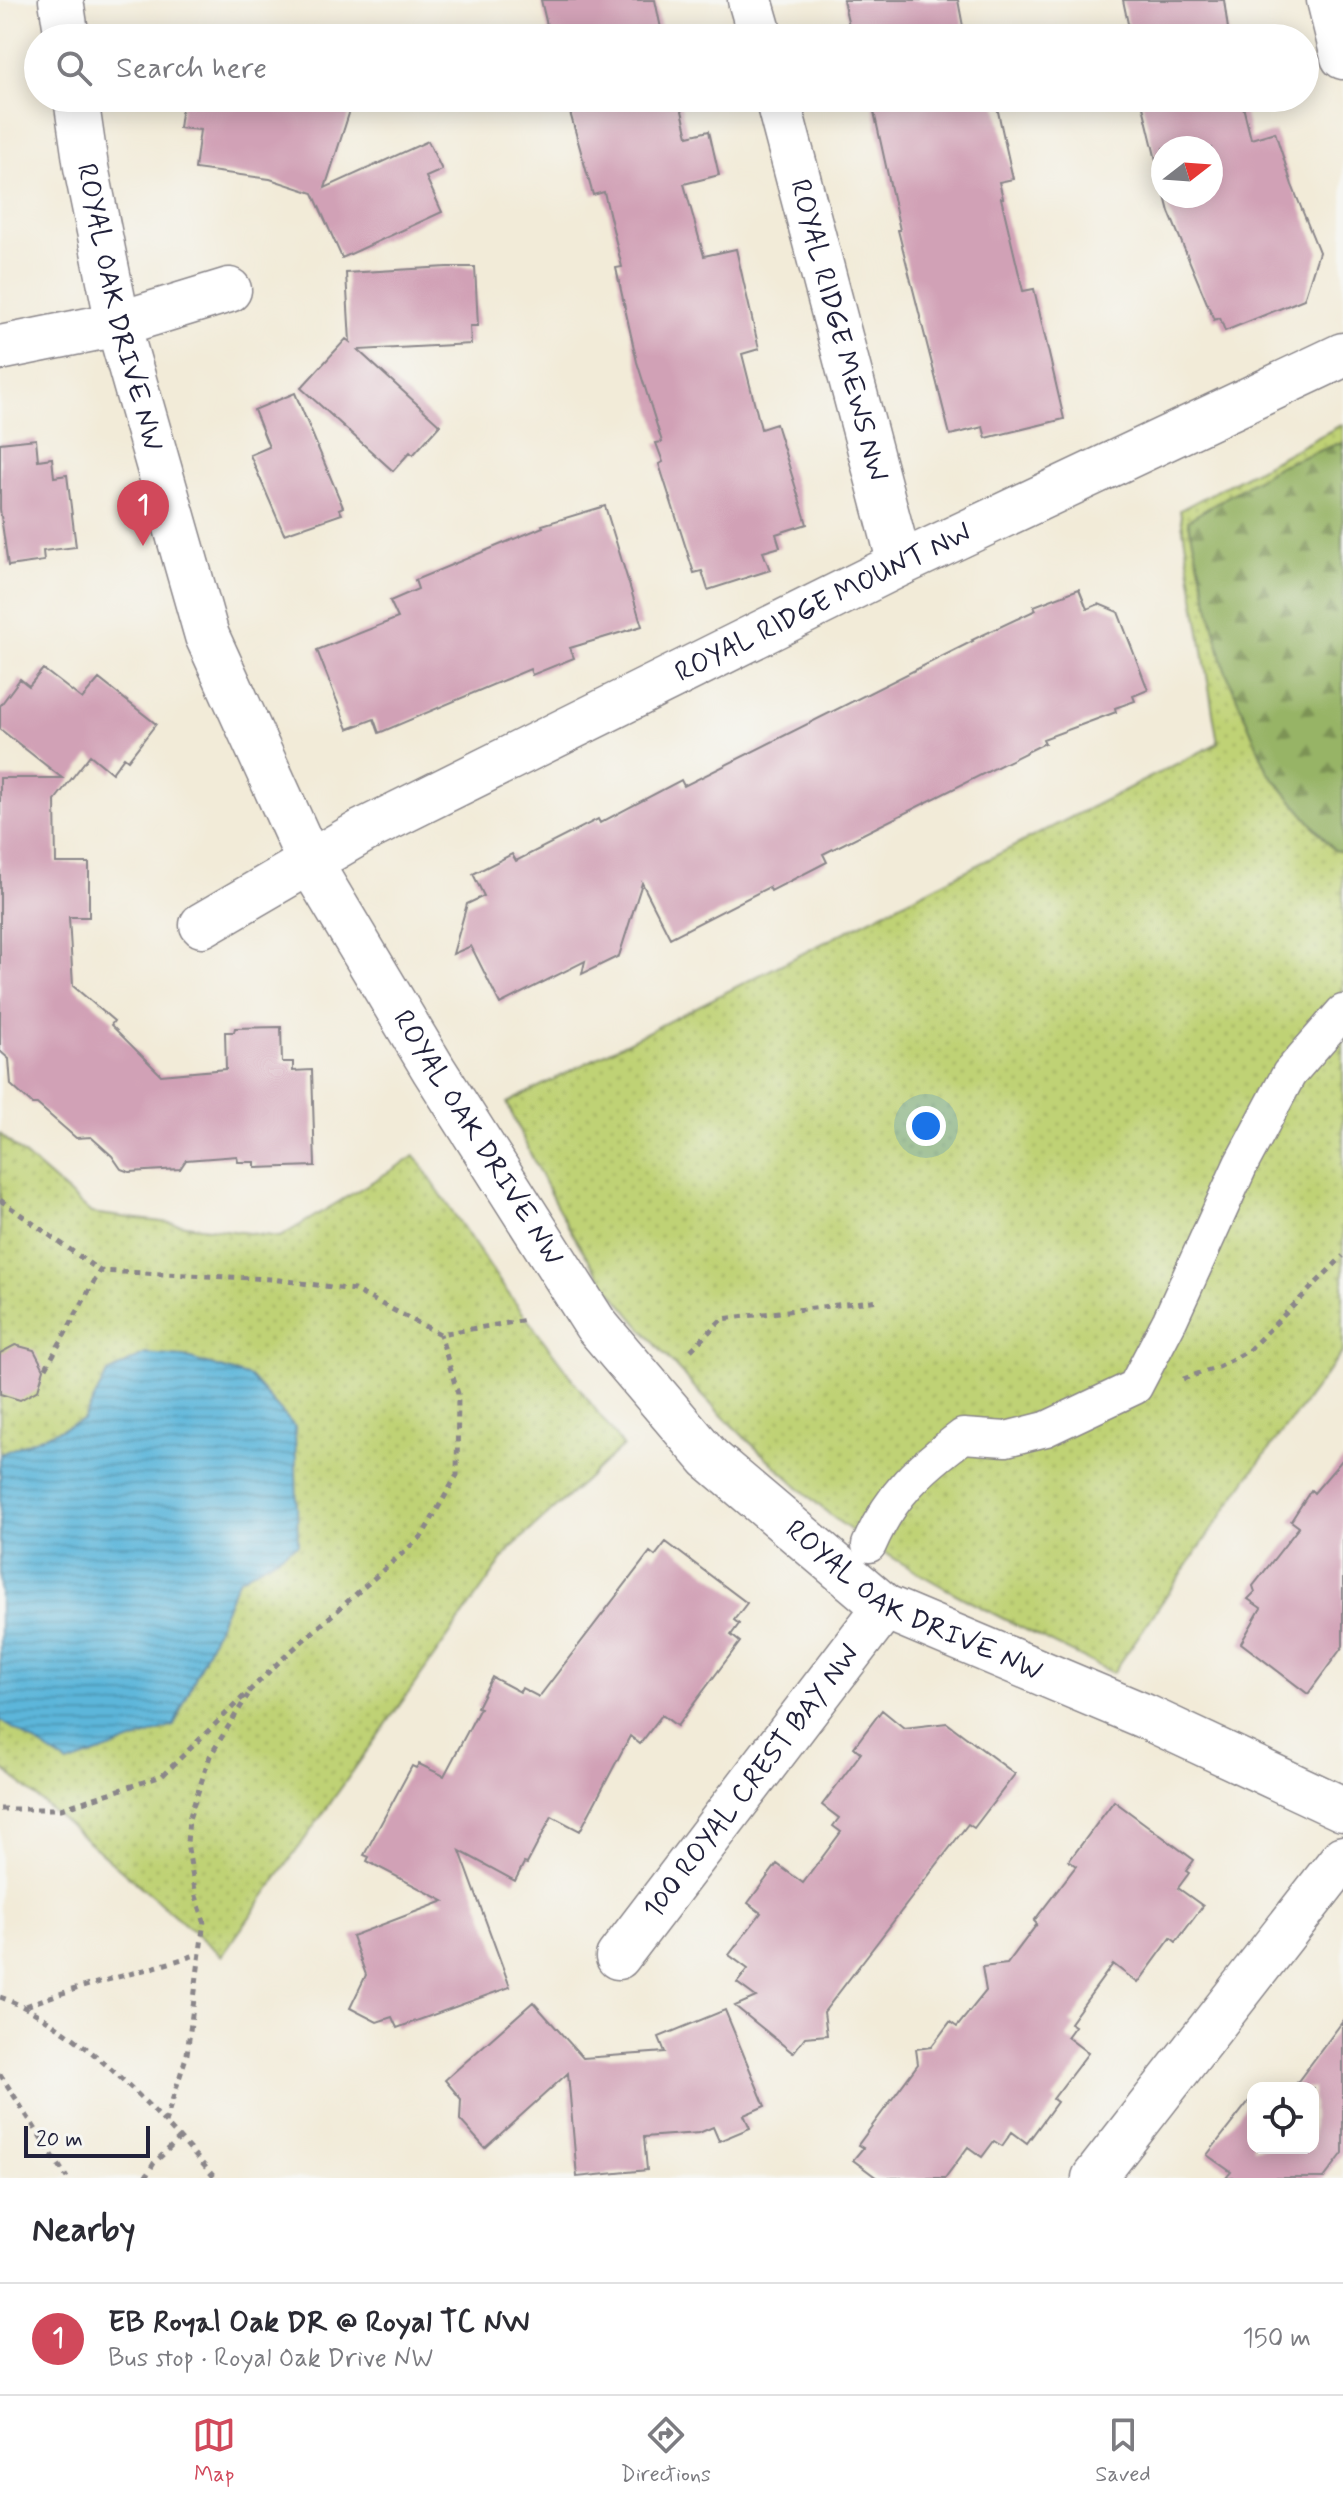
<!DOCTYPE html>
<html lang="en">
<head>
<meta charset="utf-8">
<style>
  body { margin:0; font-family:Mynerve,sans-serif; background:#f2f2f3; color:#2b2b33 }
  .controls { position:absolute; right:24px; bottom:24px; display:grid; overflow:hidden; border-radius:16px; box-shadow:0 4px 20px #0003 }
  .controls button { width:72px; height:72px; display:grid; place-items:center; padding:0; border:0; border-bottom:2px solid #e1e1e2; background:#fff; color:#2b2b33; font:40px sans-serif }
  .compass { position:absolute; left:1151px; top:136px; width:72px; height:72px; border-radius:50%; background:#fff; box-shadow:0 4px 20px #0003; rotate:73deg }
  .scale { position:absolute; left:24px; bottom:20px; width:126px; box-sizing:border-box; padding-left:8px; border:4px solid #22223b; border-top:0; font-size:22px; line-height:28px; white-space:nowrap; color:#22223b; -webkit-text-stroke:6px #f6f6f2; paint-order:stroke }
  .you { position:absolute; left:926px; top:1126px; width:28px; height:28px; margin:-20px; border:6px solid #fff; border-radius:50%; background:#1a73e8; box-shadow:0 0 0 12px #1a73e833 }
  .badge { display:grid; place-items:center; width:52px; height:52px; border-radius:50%; background:#d1495b; color:#fff; font-size:26px; font-weight:700 }
  .pin { position:absolute; translate:-50% -66px; filter:drop-shadow(0 2px 4px #0008) }
  .pin::after { content:''; position:absolute; top:42px; width:28px; height:24px; background:inherit; clip-path:polygon(0 0,100% 0,50% 100%) }
  .list { margin:0; padding:0; list-style:none }
  h2 { display:flex; justify-content:space-between; align-items:center; height:104px; margin:0; padding:0 32px; font-size:34px }
  h2 small { font-size:26px; font-weight:400; color:#7c7c81 }
  .list li { display:grid; grid-template-columns:52px 1fr auto; gap:24px; align-items:center; box-sizing:border-box; height:112px; padding:0 32px; border-top:2px solid #e1e1e2 }
  .list b { display:block; font-size:30px; white-space:nowrap }
  .list p { margin:0; font-size:26px; white-space:nowrap; color:#7c7c81 }
  .list em { font-size:26px; font-style:normal; color:#7c7c81 }
  .icon { flex:none; width:44px; height:44px; fill:none; stroke:currentColor; stroke-width:2; stroke-linecap:round; stroke-linejoin:round }
  .map { position:relative; flex:none; width:1343px; height:2178px; overflow:hidden }
  .search { position:absolute; background:#fff; box-shadow:0 4px 20px #0003; left:24px; right:24px; top:24px; height:88px; display:flex; align-items:center; gap:20px; box-sizing:border-box; padding:0 28px; border-radius:44px; color:#7c7c81; font-size:30px }
  .sheet { height:216px; background:#fff }
  nav { display:flex; justify-content:space-around; align-items:center; box-sizing:border-box; height:112px; border-top:2px solid #e1e1e2; background:#fff; font-size:22px; color:#7c7c81 }
  nav a { display:grid; justify-items:center; gap:4px }
  nav .on { color:#d1495b }
  .map>svg:first-child { display:block }
  .grass { fill:url(#grass-dots); stroke:#707a58; stroke-width:2 }
  .forest { fill:url(#forest-firs); stroke:#5c6b50; stroke-width:2 }
  .water { fill:url(#water-rules); stroke:#3f6c8a; stroke-width:2 }
  .building { fill:#d1a1b6 }
  .lines { fill:none; stroke-linecap:round; stroke-linejoin:round }
  .pedestrian-casing { stroke:#8a868a; stroke-width:37 }
  .minor-casing { stroke:#8a868a; stroke-width:47 }
  .tertiary-casing { stroke:#8a868a; stroke-width:47 }
  .path { stroke:#8a868a; stroke-width:5; stroke-dasharray:6 6; stroke-linecap:butt }
  .pedestrian { stroke:#fff; stroke-width:34 }
  .minor { stroke:#fff; stroke-width:44 }
  .tertiary { stroke:#fff; stroke-width:44 }
  .labels { text-anchor:middle; dominant-baseline:central; stroke-width:8; stroke-linejoin:round; paint-order:stroke }
  .street-label { font-size:28px; fill:#22223b; stroke:#f6f6f2 }
</style>
</head>
<body>
<div class="map">
<svg width="1343" height="2178" viewBox="0 0 1343 2178">
  <defs>
    <pattern id="grass-dots" width="8" height="8" patternUnits="userSpaceOnUse" patternTransform="scale(2)"><rect width="8" height="8" fill="#bfd275"/><path d="M2 2h.1M6 6h.1" fill="none" stroke="#a4b466" stroke-width="1.8" stroke-linecap="round"/></pattern>
    <pattern id="forest-firs" width="22" height="20" patternUnits="userSpaceOnUse" patternTransform="scale(2)"><rect width="22" height="20" fill="#97b466"/><path d="M5 1l3.5 6h-7zM16 11l3.5 6h-7z" fill="#7b9255"/></pattern>
    <pattern id="water-rules" width="6" height="5" patternUnits="userSpaceOnUse" patternTransform="scale(2)"><rect width="6" height="5" fill="#5cb6da"/><path d="M0 2.5h6" fill="none" stroke="#4c94b2"/></pattern>
  </defs>
  <rect width="100%" height="100%" fill="#f6f6f2"/>
  <filter id="ink" filterUnits="userSpaceOnUse"><feTurbulence type="fractalNoise" baseFrequency=".0125" numOctaves="2"/><feDisplacementMap in="SourceGraphic" scale="16" xChannelSelector="R" yChannelSelector="G"/><feConvolveMatrix kernelMatrix="1 2 1 2 8 2 1 2 1" color-interpolation-filters="sRGB"/></filter>
  <filter id="wash" filterUnits="userSpaceOnUse"><feTurbulence type="fractalNoise" baseFrequency=".006" numOctaves="4" result="noise"/><feDisplacementMap in="SourceGraphic" scale="32" xChannelSelector="R" yChannelSelector="G"/><feGaussianBlur stdDeviation="1.8" result="paint"/><feColorMatrix in="noise" values="0 0 0 0 0 0 0 0 0 0 0 0 0 0 0 0 0 1.4 0 .05"/><feComposite in="paint" operator="in"/></filter>
  <g filter="url(#wash)">
    <rect width="100%" height="100%" fill="#f2ebd8"/>
    <!-- grass -->
    <path class="grass" d="M1343,424V1352L1249,1476L1113,1673C1020,1627 926,1584 842,1524C820,1508 799,1487 779,1469C720,1417 665,1358 616,1297C570,1240 537,1170 507,1103L1218,743L1180,510Z
      M0,1134L91,1213L280,1237L415,1156L502,1285L623,1446L511,1548L222,1956L0,1766Z"/>
    <!-- forest -->
    <path class="forest" d="M1337,444H1343V852L1334,850L1268,772L1224,667L1188,520L1279,466Z"/>
    <!-- water -->
    <path class="water" d="M145,1354L184,1357L250,1377L295,1427L298,1544L238,1580L174,1726L68,1764L0,1720V1454L83,1420L108,1373Z"/>
    <g id="blocks">
      <!-- building -->
      <path class="building" d="M541,0H655L662,33L641,38H550Z
        M843,0H958L965,37L852,38Z
        M1123,0H1224L1229,36L1218,38H1131Z
        M183,98H354L325,188L428,141L442,170L426,177L442,212L342,258L313,193L270,179L195,169L200,130L179,128Z
        M566,98H679L688,136L709,131L719,175L684,184L704,256L736,249L759,349L742,354L761,429L776,424L807,524L776,534L780,547L763,552L770,570L708,590L702,571L694,573L659,464L663,462L656,443L662,442L637,362L616,268L622,267L604,192L593,195Z
        M871,98H995L1013,179L999,182L1003,198H1001L1023,291L1034,289L1064,419L986,438L983,427L950,435L898,230H900Z
        M1141,98H1241L1251,139L1275,132L1292,185L1319,252L1304,299L1225,331L1220,318L1214,320L1169,212L1165,196H1211V148H1163V189Z
        M447,267H475L478,326H470L471,344L358,350L440,425L413,455L410,452L393,471L301,388L346,339L350,342L346,273Z
        M295,393L343,507L339,509L342,514L284,534L250,455L269,447L254,410Z
        M36,439L38,460L52,458L54,477L67,475L76,547L43,551L44,561L8,566L0,509V443Z
        M605,506L642,626L570,648L574,658L532,675L530,669L379,733L374,719L348,729L317,650L398,618L390,601L418,589L415,580L543,527L542,525Z
        M1079,589L1087,609L1099,604L1118,612L1148,690L1133,696L1135,701L1115,708L1116,712L1043,739L1045,743L823,854L827,862L771,891L769,887L670,938L642,883L619,956L582,974L585,961L500,1004L471,946L453,954L467,904L484,896L473,874L512,854L516,861L598,819L600,823L681,780L684,786L973,641L972,640L1036,610L1034,606Z
        M43,669L82,699L99,679L156,724L128,760L124,757L112,773L90,755L55,800L56,863H89V917H69L73,986L114,1021L111,1025L161,1075L226,1069L225,1032H234L235,1028L281,1027L282,1062H293V1071L312,1070L315,1166L255,1168V1162H238L237,1156L186,1160L180,1169L129,1172L121,1169L112,1156L91,1137L76,1138L37,1104H32L11,1085L9,1059L0,1051V778H62L0,729V706L20,679L29,686Z
        M15,1345L34,1350L44,1369L38,1390L20,1400L0,1394V1353Z
        M1343,1459V1646L1308,1694L1241,1643L1261,1608L1248,1599L1255,1592L1253,1586L1299,1527L1291,1521L1311,1490L1314,1493Z
        M666,1542L747,1603L734,1620L739,1624L731,1635L740,1642L677,1726L662,1715L640,1744L630,1736L580,1831L552,1816L527,1864L524,1863L515,1881L460,1851L510,1987L397,2028L392,2017L377,2022L350,2008L366,1975L352,1936L444,1901L367,1861L369,1857L364,1855L412,1766L416,1768L419,1764L444,1776L480,1708L477,1707L492,1677L520,1692L522,1688L539,1697L650,1552L655,1556Z
        M882,1710L904,1728L947,1723L1015,1774L974,1828L968,1824L824,2012L827,2035L805,2037L793,2053L735,2006L756,1997L737,1983L748,1969L729,1955L761,1913L748,1903L777,1864L803,1883L841,1832L833,1826L839,1818L822,1805L861,1753L854,1747Z
        M1114,1801L1194,1860L1186,1871L1189,1873L1178,1888L1203,1906L1176,1942L1171,1938L1138,1983L1113,1964L1070,2023L1075,2026L1067,2037L1088,2053L1053,2099L1057,2102L1027,2143L1012,2132L1002,2146L994,2141L982,2157L968,2147L945,2178H877L853,2160L863,2148L858,2145L918,2064L916,2049L931,2047L950,2022L957,2027L986,1991L982,1967L1007,1964L1037,1924L1034,1921L1076,1866L1069,1861Z
        M533,2002L583,2058L665,2052L659,2037L725,2010L765,2106L744,2115L750,2128L719,2141L713,2127L699,2133L644,2137L647,2170L577,2177L568,2073L485,2148L460,2120L461,2099L445,2080Z
        M1343,2021V2153L1324,2178H1226L1231,2172L1207,2155L1253,2096V2148H1313V2088H1293Z"/>
    </g>
  </g>
  <g filter="url(#ink)">
    <use href="#blocks" fill-opacity="0" stroke="#8a868a" stroke-width="2"/>
    <g class="lines">
      <defs>
        <path id="pedestrian" d="M869,1545C891,1494 920,1468 963,1436L1006,1439L1046,1429L1135,1387L1170,1320L1241,1164L1289,1074L1343,1012"/>
        <g id="minor">
          <path d="M750,0L761,38"/>
          <path d="M1329,0L1343,57"/>
          <path id="s1" d="M777,98L900,564"/>
          <path d="M0,348L118,324L229,290"/>
          <path id="s2" d="M202,925L363,831L900,564L1343,355"/>
          <path id="s3" d="M618,1957L885,1607"/>
          <path d="M1094,2178L1343,1858"/>
        </g>
        <g id="tertiary">
          <path d="M61,0L67,38"/>
          <path id="s4" d="M76,98L86,167L118,324L207,636L309,861L434,1070L596,1325L709,1458L885,1607L1144,1716L1343,1809"/>
        </g>
      </defs>
      <!-- pedestrian casing -->
      <use href="#pedestrian" class="pedestrian-casing"/>
      <!-- minor casing -->
      <use href="#minor" class="minor-casing"/>
      <!-- tertiary casing -->
      <use href="#tertiary" class="tertiary-casing"/>
      <!-- path -->
      <path class="path" d="M0,1200L100,1271L272,1279L354,1290L440,1334L527,1320
        M691,1350L722,1319L879,1300
        M46,1368L100,1271
        M1183,1379L1218,1367L1248,1351L1343,1256
        M0,1809H61L162,1776L281,1660L422,1536L457,1475L458,1394L440,1334
        M0,1997C81,2026 159,2114 215,2178
        M26,2006C81,1984 141,1973 198,1954
        M0,2074L67,2178
        M165,2123L187,2054L204,1921L196,1896L187,1843L189,1819L210,1756L248,1695
        M145,2178L154,2163L180,2138"/>
      <!-- pedestrian -->
      <use href="#pedestrian" class="pedestrian"/>
      <!-- minor -->
      <use href="#minor" class="minor"/>
      <!-- tertiary -->
      <use href="#tertiary" class="tertiary"/>
    </g>
  </g>
  <g class="labels">
    <!-- street labels -->
    <g class="street-label">
      <text stroke="none"><textPath href="#s4" startOffset="214">ROYAL OAK DRIVE NW</textPath></text>
      <text stroke="none"><textPath href="#s1" startOffset="240">ROYAL RIDGE MEWS NW</textPath></text>
      <text stroke="none"><textPath href="#s2" startOffset="700">ROYAL RIDGE MOUNT NW</textPath></text>
      <text stroke="none"><textPath href="#s4" startOffset="1126">ROYAL OAK DRIVE NW</textPath></text>
      <text stroke="none"><textPath href="#s4" startOffset="1774">ROYAL OAK DRIVE NW</textPath></text>
      <text stroke="none"><textPath href="#s3" startOffset="220">100 ROYAL CREST BAY NW</textPath></text>
    </g>
  </g>
</svg>
<div class="controls">
<button><svg class="icon" aria-label="locate" viewBox="0 0 24 24"><circle cx="12" cy="12" r="6"/><path d="M12 2v4M12 18v4M2 12h4M18 12h4"/></svg></button>
</div>
<svg class="compass" viewBox="-18 -18 36 36"><path d="M0-13l5 13h-10z" fill="#e53935"/><path d="M0 13l5-13h-10z" fill="#7c7c81"/></svg>
<div class="scale">20 m</div>
<div class="you"></div>
<div class="pin badge" style="left:143px;top:546px">1</div>
<div class="search"><svg class="icon" aria-label="search" viewBox="0 0 24 24"><circle cx="10" cy="10" r="6"/><path d="M15 15l6 6"/></svg>Search here</div>
</div>
<section class="sheet">
<h2>Nearby<small></small></h2>
<ul class="list">
<li><span class="badge">1</span><div><b>EB Royal Oak DR @ Royal TC NW</b><p>Bus stop · Royal Oak Drive NW</p></div><em>150 m</em></li>
</ul>
</section>
<nav>
<a class="on"><svg class="icon" aria-label="map" viewBox="0 0 24 24"><path d="M3 6l6-2 6 2 6-2v14l-6 2-6-2-6 2zM9 4v14M15 6v14"/></svg>Map</a>
<a><svg class="icon" aria-label="directions" viewBox="0 0 24 24"><path d="M12 3l9 9-9 9-9-9zM9 14v-3h6M13 9l2 2-2 2"/></svg>Directions</a>
<a><svg class="icon" aria-label="saved" viewBox="0 0 24 24"><path d="M7 4h10v16l-5-4-5 4z"/></svg>Saved</a>
</nav>
</body>
</html>
